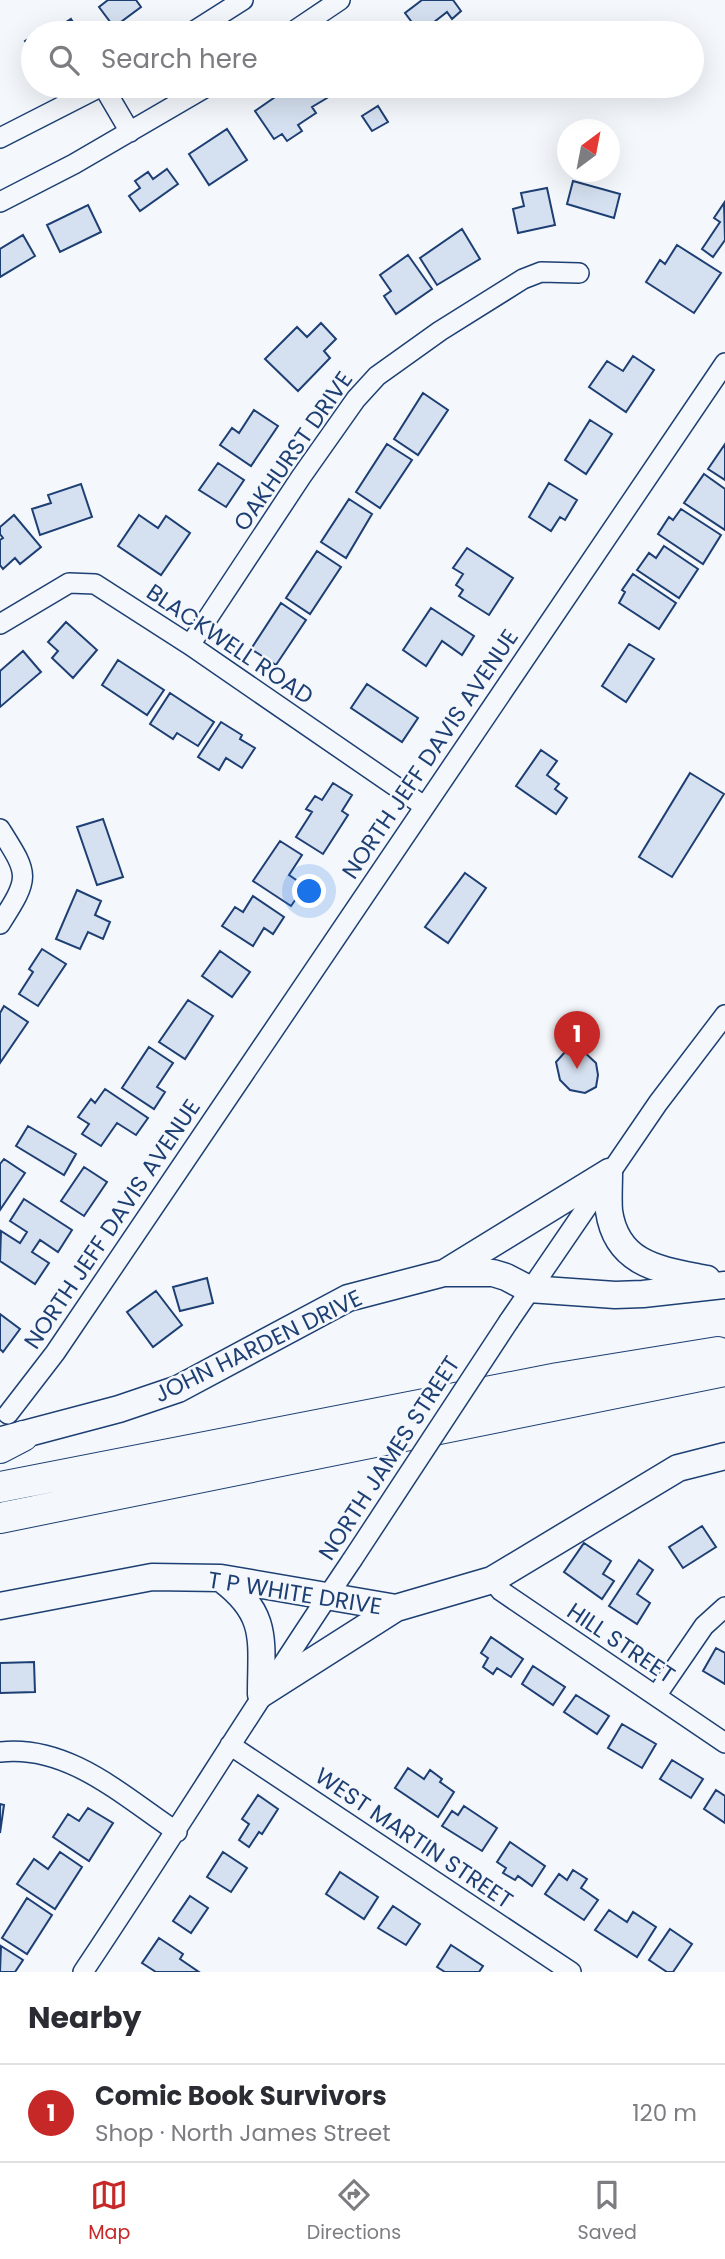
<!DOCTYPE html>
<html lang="en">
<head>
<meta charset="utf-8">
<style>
  body { margin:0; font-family:Poppins,sans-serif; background:#f2f2f3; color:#2b2b33 }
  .compass { position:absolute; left:557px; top:119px; width:63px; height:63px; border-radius:50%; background:#fff; box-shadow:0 7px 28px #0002; rotate:32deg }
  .you { position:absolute; left:310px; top:892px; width:24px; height:24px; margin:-18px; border:5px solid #fff; border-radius:50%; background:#1a73e8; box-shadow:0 0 0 10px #1a73e833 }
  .badge { display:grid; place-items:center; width:46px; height:46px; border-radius:50%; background:#c62828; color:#fff; font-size:23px; font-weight:700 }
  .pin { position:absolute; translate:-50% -58px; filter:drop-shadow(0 2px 4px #0008) }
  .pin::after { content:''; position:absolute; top:37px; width:24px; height:21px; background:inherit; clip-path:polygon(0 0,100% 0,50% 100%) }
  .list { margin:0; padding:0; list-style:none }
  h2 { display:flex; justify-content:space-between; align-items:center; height:91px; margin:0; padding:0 28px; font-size:30px }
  h2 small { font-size:23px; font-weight:400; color:#7c7c81 }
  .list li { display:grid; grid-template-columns:46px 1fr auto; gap:21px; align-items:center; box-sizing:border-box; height:98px; padding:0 28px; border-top:2px solid #e1e1e2 }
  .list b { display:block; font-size:26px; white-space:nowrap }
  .list p { margin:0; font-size:23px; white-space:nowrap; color:#7c7c81 }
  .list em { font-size:23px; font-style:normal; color:#7c7c81 }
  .icon { flex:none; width:38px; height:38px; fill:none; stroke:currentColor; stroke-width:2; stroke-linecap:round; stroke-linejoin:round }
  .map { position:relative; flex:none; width:725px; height:1972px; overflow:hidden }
  .search { position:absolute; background:#fff; box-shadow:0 7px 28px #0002; left:21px; right:21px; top:21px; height:77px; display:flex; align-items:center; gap:18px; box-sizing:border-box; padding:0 24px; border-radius:38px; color:#7c7c81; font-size:26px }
  .sheet { height:189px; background:#fff }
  nav { display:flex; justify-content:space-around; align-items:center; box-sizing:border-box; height:98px; border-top:2px solid #e1e1e2; background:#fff; font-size:19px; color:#7c7c81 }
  nav a { display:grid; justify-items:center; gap:4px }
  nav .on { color:#c62828 }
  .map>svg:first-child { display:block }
  .building { fill:#d5e0f0; stroke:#1d3f73; stroke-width:2 }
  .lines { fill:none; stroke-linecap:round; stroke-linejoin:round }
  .minor-casing { stroke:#1d3f73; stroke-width:22 }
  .major-casing { stroke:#1d3f73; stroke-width:29 }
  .highway-casing { stroke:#1d3f73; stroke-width:32 }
  .minor { stroke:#f4f7fb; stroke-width:19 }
  .major { stroke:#f4f7fb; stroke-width:26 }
  .highway { stroke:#f4f7fb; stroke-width:30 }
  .minor-bridge-casing { stroke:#1d3f73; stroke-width:22; stroke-linecap:butt }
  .minor-bridge { stroke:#f4f7fb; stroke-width:19 }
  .labels { text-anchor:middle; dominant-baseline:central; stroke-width:5; stroke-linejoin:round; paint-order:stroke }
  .street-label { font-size:23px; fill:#1d3f73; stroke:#f4f7fb }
</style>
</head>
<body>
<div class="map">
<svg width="725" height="1972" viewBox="0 0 725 1972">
  <rect width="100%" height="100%" fill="#f4f7fb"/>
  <!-- building -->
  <path class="building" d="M108,0H136L141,7L114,27L99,7Z
    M422,0H453L461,11L452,19L447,12L420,33L405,13Z
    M71,19L80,33H49Z
    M33,36V53L25,41Z
    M291,86H319L327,98L312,107L316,113L298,125L302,131L287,141L282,134L274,139L255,111Z
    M378,106L388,122L372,131L362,116Z
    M227,129L247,160L209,185L189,154Z
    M167,169L178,184L140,211L129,196L140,188L135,181L148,172L153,179Z
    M573,181L620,194L614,218L567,204Z
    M547,188L555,225L518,233L513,209L524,206L521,193Z
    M724,203L725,240L713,257L702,249L720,222L714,218Z
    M88,205L101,232L60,252L47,225Z
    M462,229L480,259L437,285L420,258Z
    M23,235L35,256L0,277V249Z
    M677,245L721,273L694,313L646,282L660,260L665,264Z
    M408,255L432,289L396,314L384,296L391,291L380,275Z
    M321,323L336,339L324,351L330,358L298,391L265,359L297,327L307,337Z
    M633,356L654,370L626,412L589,387L607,361L623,371Z
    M423,393L448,410L418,455L394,439Z
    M254,410L278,426L251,466L220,445L232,428L239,433Z
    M590,420L612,434L586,474L565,460Z
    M387,444L412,460L380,508L356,492Z
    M725,444V480L708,469Z
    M218,463L244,480L226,507L199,490Z
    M704,474L725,489V530L684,503Z
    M549,483L577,500L565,520L560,517L551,531L529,517Z
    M81,484L92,517L40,535L32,509L51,503L48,495Z
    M349,499L372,514L346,558L321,542Z
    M681,509L721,535L703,564L658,534L669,517L673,520Z
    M14,515L41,547L20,564L15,558L3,569L0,565V540L3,538L0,534V527Z
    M139,515L158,528L166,516L190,533L161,575L118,546Z
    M664,546L698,569L679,598L637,570L649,553L656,558Z
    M467,548L513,578L489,615L459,596L463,590L456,585L463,574L453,568Z
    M317,551L341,567L310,614L286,598Z
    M633,574L676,603L659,629L619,603L625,592L622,590Z
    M281,603L306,620L276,665L251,649Z
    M431,608L474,636L462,655L442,641L426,666L403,650Z
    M66,622L97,650L73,678L52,658L58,651L48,642Z
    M629,644L654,659L626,702L602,686Z
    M23,651L41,672L0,707V671Z
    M118,660L164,690L147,715L102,685Z
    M367,684L418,718L402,742L351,708Z
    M170,693L214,722L198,746L177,733L173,739L150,724Z
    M221,722L242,735L240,739L255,748L242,768L226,758L219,770L198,757Z
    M541,750L557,761L547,775L559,784L555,789L567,798L556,814L516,786Z
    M690,773L724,794L672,877L639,857Z
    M333,783L352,795L342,811L348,815L323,854L296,837L312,812L306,809L315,796L322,800Z
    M103,819L123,877L97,885L77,827Z
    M280,841L302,855L289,875L305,886L291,906L253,881Z
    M465,873L486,888L448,943L425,927Z
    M77,890L101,901L95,915L110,922L103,939L88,932L80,949L56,939Z
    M253,896L284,917L273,934L264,928L253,946L222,926L235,907L243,912Z
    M42,949L66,964L38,1006L19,994L33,972L29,969Z
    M220,951L250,972L232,997L202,976Z
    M188,1000L213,1016L185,1059L159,1042Z
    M4,1006L28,1022L0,1063V1013Z
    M149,1047L173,1063L157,1087L165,1092L154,1109L122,1088Z
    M583,1051L596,1063L598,1075L596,1087L585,1093L570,1090L560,1080L556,1062L565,1052Z
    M105,1089L148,1118L136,1135L117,1123L101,1146L82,1134L89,1124L78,1117L91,1099L95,1103Z
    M28,1126L76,1154L64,1175L16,1146Z
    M4,1159L25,1173L0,1210V1164Z
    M84,1167L107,1182L84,1216L61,1201Z
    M24,1199L72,1230L58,1252L40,1240L32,1252L49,1263L35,1284L0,1261L1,1231L20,1243L27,1232L10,1221Z
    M207,1278L213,1303L180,1311L173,1287Z
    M156,1291L182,1325L153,1347L127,1312Z
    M0,1314L20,1329L3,1352L0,1349Z
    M702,1526L716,1547L683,1568L669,1547Z
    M584,1543L611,1561L603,1574L614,1581L602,1599L564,1572Z
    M639,1560L653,1570L637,1594L650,1603L637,1624L609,1606Z
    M491,1637L523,1659L511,1677L497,1668L493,1674L483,1667L488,1658L481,1653Z
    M716,1648L725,1653V1684L703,1671Z
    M34,1662L35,1692L0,1693V1663Z
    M533,1666L565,1687L553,1705L522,1684Z
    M576,1695L609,1716L597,1734L564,1712Z
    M622,1724L656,1744L642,1768L608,1748Z
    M672,1760L703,1779L691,1798L660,1779Z
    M408,1768L424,1779L430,1770L442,1779L440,1782L454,1792L438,1817L395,1788Z
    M716,1790L725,1796V1823L704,1809Z
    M258,1795L278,1809L262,1834L259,1832L249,1847L239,1840L249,1824L242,1819Z
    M0,1804L4,1805L0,1833Z
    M464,1806L497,1828L482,1851L442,1826L452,1811L458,1815Z
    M88,1808L113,1823L89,1861L53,1837L68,1814L79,1821Z
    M510,1842L545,1866L532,1886L518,1876L515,1880L503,1873L506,1868L497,1862Z
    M60,1852L82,1867L55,1909L17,1884L34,1859L48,1869Z
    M223,1852L247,1868L231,1892L207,1877Z
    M573,1870L587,1879L581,1888L598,1900L584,1920L545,1894L559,1874L567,1880Z
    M340,1872L378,1897L364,1919L326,1894Z
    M190,1896L208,1908L191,1933L173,1921Z
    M27,1898L52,1915L27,1954L2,1938Z
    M393,1906L420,1924L406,1945L378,1928Z
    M609,1910L627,1922L633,1912L656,1927L637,1957L595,1930Z
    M670,1929L692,1944L673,1972H667L649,1960Z
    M159,1938L183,1954L180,1959L199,1972H156L142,1963Z
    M451,1945L483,1966L479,1972H445L437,1967Z
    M1,1946L23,1960L15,1972H0Z"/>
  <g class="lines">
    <defs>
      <path id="minor" d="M191,33L243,0
        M291,33L340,0
        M103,86L130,132
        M0,138L102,86
        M0,202L74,164L208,86
        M0,624L69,583L95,584L190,645L424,806
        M190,645L301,477L356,399L377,376L440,331L523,279L541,272L579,273
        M0,829C29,875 31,876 0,924
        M509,1321L658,1103L725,1015
        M8,1414L55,1353L725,363
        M492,1580L501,1591L725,1743
        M656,1696L704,1626L725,1607
        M230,1745L571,1972
        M0,1752C68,1744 123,1796 177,1832
        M83,1972C174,1836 260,1696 352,1560"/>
      <path id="major" d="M609,1172C609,1185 608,1199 609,1211C617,1266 662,1270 707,1279
        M446,1272L609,1172
        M2,1440L119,1409L178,1389L348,1298L444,1273H493L506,1277L529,1289L615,1295L643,1294L725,1285
        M223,1580C269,1615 261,1641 261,1694
        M0,1606L152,1577L221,1578L396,1608L492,1580L678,1468L725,1456
        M261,1694L396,1608"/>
      <path id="highway" d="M0,1448L23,1436
        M0,1487L558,1378L718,1352
        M0,1518L725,1371"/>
    </defs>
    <!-- minor casing -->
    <use href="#minor" class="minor-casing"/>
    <!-- major casing -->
    <use href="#major" class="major-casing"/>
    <!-- highway casing -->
    <use href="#highway" class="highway-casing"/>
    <!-- minor -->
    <use href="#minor" class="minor"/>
    <!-- major -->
    <use href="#major" class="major"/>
    <!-- highway -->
    <use href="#highway" class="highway"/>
    <defs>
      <path id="minor-bridge" d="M352,1560L509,1321"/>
    </defs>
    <!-- minor-bridge casing -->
    <use href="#minor-bridge" class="minor-bridge-casing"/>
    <!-- minor-bridge -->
    <use href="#minor-bridge" class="minor-bridge"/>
  </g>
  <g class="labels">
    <!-- street labels -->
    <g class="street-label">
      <text transform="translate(293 451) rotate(-55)">OAKHURST DRIVE</text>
      <text transform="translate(230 644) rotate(34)">BLACKWELL ROAD</text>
      <text transform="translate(430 754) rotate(-56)">NORTH JEFF DAVIS AVENUE</text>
      <text transform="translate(112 1224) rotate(-56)">NORTH JEFF DAVIS AVENUE</text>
      <text transform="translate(258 1346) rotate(-26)">JOHN HARDEN DRIVE</text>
      <text transform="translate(389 1458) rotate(-57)">NORTH JAMES STREET</text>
      <text transform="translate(295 1593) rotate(9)">T P WHITE DRIVE</text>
      <text transform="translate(621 1643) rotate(34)">HILL STREET</text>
      <text transform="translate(414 1838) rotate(34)">WEST MARTIN STREET</text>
    </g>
  </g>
</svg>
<svg class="compass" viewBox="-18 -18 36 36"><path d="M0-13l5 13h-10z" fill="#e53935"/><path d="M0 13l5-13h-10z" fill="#7c7c81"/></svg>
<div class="you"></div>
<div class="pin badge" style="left:577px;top:1069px">1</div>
<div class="search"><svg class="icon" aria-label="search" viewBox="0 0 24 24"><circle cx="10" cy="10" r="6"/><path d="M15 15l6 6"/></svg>Search here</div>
</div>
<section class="sheet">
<h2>Nearby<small></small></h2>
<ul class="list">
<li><span class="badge">1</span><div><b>Comic Book Survivors</b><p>Shop · North James Street</p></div><em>120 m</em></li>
</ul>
</section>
<nav>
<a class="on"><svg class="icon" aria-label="map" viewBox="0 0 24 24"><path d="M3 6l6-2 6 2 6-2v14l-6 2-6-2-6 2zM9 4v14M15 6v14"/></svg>Map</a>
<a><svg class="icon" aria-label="directions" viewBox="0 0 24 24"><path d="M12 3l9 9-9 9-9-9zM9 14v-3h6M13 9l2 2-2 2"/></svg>Directions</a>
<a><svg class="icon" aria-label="saved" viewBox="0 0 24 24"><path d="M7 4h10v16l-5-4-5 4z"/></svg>Saved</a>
</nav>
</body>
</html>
